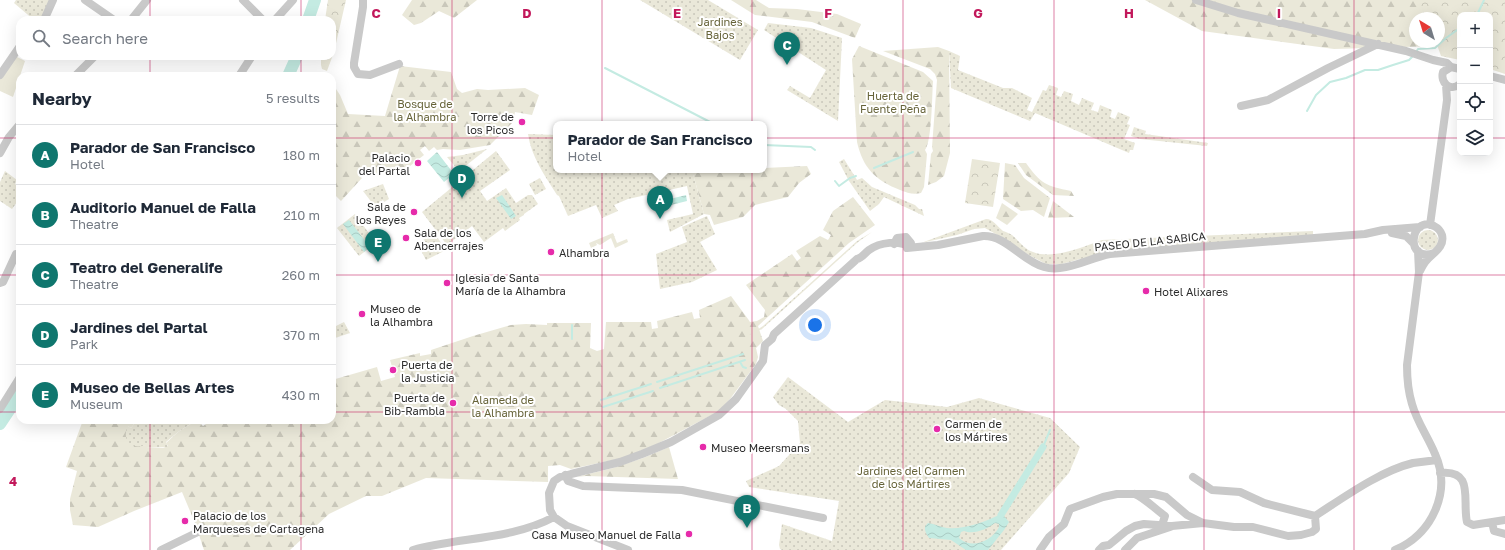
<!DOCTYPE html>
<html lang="en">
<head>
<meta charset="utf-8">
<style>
  body { margin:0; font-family:"Golos Text",sans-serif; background:#f6f6f7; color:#1f2937 }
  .controls { position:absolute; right:12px; top:12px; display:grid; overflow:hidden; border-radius:8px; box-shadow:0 4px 16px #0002 }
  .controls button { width:36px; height:36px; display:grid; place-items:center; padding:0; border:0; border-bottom:1px solid #e0e1e3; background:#fff; color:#1f2937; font:20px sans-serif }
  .compass { position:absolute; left:1409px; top:12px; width:36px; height:36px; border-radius:50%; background:#fff; box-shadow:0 4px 16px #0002; rotate:322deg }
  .you { position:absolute; left:815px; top:325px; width:14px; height:14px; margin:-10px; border:3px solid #fff; border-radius:50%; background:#1a73e8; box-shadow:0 0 0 6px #1a73e833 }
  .badge { display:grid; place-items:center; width:26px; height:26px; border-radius:50%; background:#0f766e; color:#fff; font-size:13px; font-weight:700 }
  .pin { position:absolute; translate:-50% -33px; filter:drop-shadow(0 1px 2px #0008) }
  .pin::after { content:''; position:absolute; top:21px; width:14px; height:12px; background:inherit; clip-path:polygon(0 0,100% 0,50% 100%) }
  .popup { position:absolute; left:553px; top:121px; width:214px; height:52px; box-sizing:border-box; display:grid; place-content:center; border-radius:8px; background:#fff; filter:drop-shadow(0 1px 3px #0005); font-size:13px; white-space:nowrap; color:#747a83 }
  .popup b { font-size:15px; color:#1f2937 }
  .popup::after { content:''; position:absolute; left:50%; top:100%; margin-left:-8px; border:8px solid transparent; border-top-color:#fff }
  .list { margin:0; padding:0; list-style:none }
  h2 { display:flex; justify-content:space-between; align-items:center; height:52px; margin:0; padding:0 16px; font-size:17px }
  h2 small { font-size:13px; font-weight:400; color:#747a83 }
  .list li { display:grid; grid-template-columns:26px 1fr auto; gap:12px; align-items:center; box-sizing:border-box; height:60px; padding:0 16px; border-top:1px solid #e0e1e3 }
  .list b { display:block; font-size:15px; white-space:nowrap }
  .list p { margin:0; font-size:13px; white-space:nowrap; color:#747a83 }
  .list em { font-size:13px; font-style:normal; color:#747a83 }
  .icon { flex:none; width:22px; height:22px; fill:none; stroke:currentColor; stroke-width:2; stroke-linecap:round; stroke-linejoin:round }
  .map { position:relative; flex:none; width:1505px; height:550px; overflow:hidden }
  .search { position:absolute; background:#fff; box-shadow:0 4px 16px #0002; left:16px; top:16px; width:320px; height:44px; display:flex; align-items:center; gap:10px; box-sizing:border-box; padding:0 14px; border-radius:12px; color:#747a83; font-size:15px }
  .panel { position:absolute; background:#fff; box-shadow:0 4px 16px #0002; left:16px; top:72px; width:320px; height:352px; border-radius:12px }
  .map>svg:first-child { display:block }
  .grass { fill:url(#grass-tufts) }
  .forest { fill:url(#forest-firs); fill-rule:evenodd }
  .park { fill:url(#park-crowns) }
  .garden { fill:url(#garden-dots) }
  .pitch { fill:#eae8d9 }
  .water { fill:url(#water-waves); fill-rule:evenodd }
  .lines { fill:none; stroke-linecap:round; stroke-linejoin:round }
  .stream { stroke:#c4ebe2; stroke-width:2 }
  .canal { stroke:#c4ebe2; stroke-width:7 }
  .river { stroke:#c4ebe2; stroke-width:12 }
  .minor { stroke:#c9c9c9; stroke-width:8 }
  .grid { fill:none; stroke:#c2185b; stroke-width:1; stroke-opacity:0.55 }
  .poi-dot { fill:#e62baa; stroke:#fff; stroke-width:1.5 }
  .labels { text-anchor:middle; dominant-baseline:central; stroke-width:4; stroke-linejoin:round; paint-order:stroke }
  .park-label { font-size:11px; fill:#67643a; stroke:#fff }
  .poi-label { font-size:11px; fill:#2c2c2c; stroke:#fff; text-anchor:start }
  .street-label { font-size:11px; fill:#2c2c2c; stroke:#fff }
  .grid-label { font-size:13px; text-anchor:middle; font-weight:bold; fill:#c2185b; stroke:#fff; stroke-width:4; stroke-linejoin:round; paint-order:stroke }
</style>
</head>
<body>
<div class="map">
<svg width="1505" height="550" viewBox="0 0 1505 550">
  <defs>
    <pattern id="grass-tufts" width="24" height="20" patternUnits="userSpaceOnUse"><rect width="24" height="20" fill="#eae8d9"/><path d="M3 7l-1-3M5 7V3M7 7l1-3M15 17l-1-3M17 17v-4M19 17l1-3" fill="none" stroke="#c9c7ba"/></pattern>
    <pattern id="forest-firs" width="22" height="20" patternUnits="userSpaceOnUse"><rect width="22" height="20" fill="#eae8d9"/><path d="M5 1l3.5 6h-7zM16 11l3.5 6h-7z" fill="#c9c7ba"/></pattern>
    <pattern id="park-crowns" width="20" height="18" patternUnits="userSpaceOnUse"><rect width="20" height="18" fill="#eae8d9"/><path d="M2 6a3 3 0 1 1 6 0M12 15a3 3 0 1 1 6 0" fill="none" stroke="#c9c7ba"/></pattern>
    <pattern id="garden-dots" width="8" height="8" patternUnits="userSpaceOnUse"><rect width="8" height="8" fill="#eae8d9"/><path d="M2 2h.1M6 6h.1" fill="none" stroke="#c9c7ba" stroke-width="1.8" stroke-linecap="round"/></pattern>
    <pattern id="water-waves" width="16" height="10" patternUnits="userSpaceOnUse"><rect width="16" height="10" fill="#c4ebe2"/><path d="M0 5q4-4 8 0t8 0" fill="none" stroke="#a9cac2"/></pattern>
  </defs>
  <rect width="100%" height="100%" fill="#fff"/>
  <!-- grass -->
  <path class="grass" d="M613,233L617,243L627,239L628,242L615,248L611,238L600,245L596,243L597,245L591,248L589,243Z"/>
  <!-- forest -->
  <path class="forest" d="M412,0H477L454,18L439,11L421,23L414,25L402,15Z
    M731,0H756L769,8L797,9L837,14L861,24L855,38L812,22L755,15Z
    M1145,0H1505V17L1460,15V35L1436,46L1334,49L1202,31ZM1415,18H1439V42H1415Z
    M859,46L923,72L933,81C932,95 932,141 925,150L927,154L924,187L921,193C913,195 908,193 900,190C875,180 863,168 857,142L852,59Z
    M938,47L949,51L950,153L944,176L936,182L928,185L931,154L933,151L932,147L937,80L935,74L930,69L883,51Z
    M400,66L451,72L457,89L462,93L477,89L488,90L525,88L539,95L532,115L515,112L513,122L490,145L460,150L443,149L437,150L434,147L429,151L425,146L420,150L424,155L410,166L408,165L403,169L402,173L386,174V173L382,172L381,174H365L361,171L358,175L362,178L341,201L335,195L332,197V83L340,95L348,114L385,116Z
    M1005,163L1015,165L1024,178L1050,198L1044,217L1033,210L1021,211L1003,199Z
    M1018,163H1026C1041,184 1046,186 1071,191L1074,196L1053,195L1026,175Z
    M807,166L811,174L799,183L788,197L755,205L743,217L714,225L710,215L704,214L692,170H764V168Z
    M853,197L875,225L849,243L758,326L763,341L756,348L758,357L756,364L730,399L719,411L657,444L627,457L571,469L560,465L548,466V482L426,478L382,496H366L329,514L290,550H204L195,523L182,492L134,511L98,527L73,525L70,510V499L77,471L66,467L83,420H137L131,428L128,426L136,446L146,445V448H163L168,446L166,443L178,432L197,420L203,426L212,420H332V380L377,367L381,381L395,377L390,360L420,353V356L431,354V350L473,336L511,325L526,324L547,325V323H591L590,348L597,351L604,349L606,322H651L652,329L658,328L657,321L692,312L694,319L700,318L699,310L731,296L748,319L750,322L757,321L764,317L765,310L746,285L792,254L797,261L801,258L796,251L820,236L828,240L831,235L823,230L833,211Z
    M1053,201L1074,217L1048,218Z
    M1002,203L1018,214L1007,225L996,218Z
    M669,447L678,479L586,476L576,477L613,468L643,458Z"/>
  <!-- park -->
  <path class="park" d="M328,0H346L334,52L327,71L322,69L321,65V56H332V20H325Z
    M1418,0H1505V74L1490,69V15H1460V60L1441,56L1436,42H1439V18H1426Z
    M972,159L1000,163L993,207L965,203Z"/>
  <!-- garden -->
  <path class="garden" d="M16,0H51L42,20H34L14,3Z
    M640,0H708L758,30L740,60Z
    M768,23L811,28L842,38L838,121L787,90L790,86L810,98L826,70L764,30Z
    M949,51L960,56L958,70L1003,88H1012L1032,98L1027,110L1032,112L1043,90L1046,91L1049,85L1058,88L1056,95L1061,97L1064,91L1073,94L1071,101L1079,105L1082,98L1094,103L1091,110L1098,112L1100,105L1112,110L1110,117L1115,119L1118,112L1130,117L1127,124L1130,125L1124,139L1135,143L1133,150H1130L1129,153L1035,113L1030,121L951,88Z
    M1134,127L1146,131L1145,134L1208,143L1207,146L1140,139L1131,136Z
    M528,134L556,135V170H692L704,214L670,232L667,220L693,214L687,186L628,199L614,205L618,211L602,218L596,205L568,216L559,196L557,195C545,176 531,156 528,134Z
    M487,149L459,171L447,157L463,155Z
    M496,151L510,170L480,191L487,201L506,188L516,203L528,195H532L538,204L524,214V215L519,218L520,220L505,231L503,228L484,242L472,226L447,245L422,212Z
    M844,159L857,180L862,178L872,187L915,205L919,209H922L924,216L884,197L879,204L870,211L849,181L839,162Z
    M5,171L17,180L15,184L20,187L16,195L20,198L12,209L0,201V182Z
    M540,178L546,189L535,195L529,184Z
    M383,184L389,199L384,202L383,200L379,203L380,205L376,208L363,191Z
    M355,214L376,243L359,256L337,228Z
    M707,216L715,234L700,242L717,270L692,282L660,289L656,254L687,242L682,227Z
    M986,219C993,219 998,227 1003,231C1006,232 1009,233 1012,235C1019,241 1024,249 1033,252C1053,260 1083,247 1102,240L1313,231V235L1080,259L1062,264H1046L1027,254L1001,237L985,228L974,229L957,235L921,243Z
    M1418 240a10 10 0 1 1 20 0a10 10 0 1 1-20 0Z
    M872,232L858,242L762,329L749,335L763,326L857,241Z
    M435,234L446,250L426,260L417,243Z
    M344,322L350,333L332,339V325L334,327Z
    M788,377L848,422L885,400L947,407L979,398L1050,418L1080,447L1069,473L1001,550H782L780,549L779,545L782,524L832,541L839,501L749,487L746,481L779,466L800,443L798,421L786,409L779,405L773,397Z
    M137,420H195V421L178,432L166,442L168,447L146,448V445C143,446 138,447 135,446C125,445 124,433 128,426L131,428Z"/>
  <!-- pitch -->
  <path class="pitch" d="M15,56L25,61L13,97L0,91V79Z"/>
  <!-- water -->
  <path class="water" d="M437,152L454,174L444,182L427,161Z
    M502,195L516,216L511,219L496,198Z
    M686,195L687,201L659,208L658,202Z
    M349,220L370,247L364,252L343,224Z
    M999,515L1004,516L1009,522L1004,530L988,550H966L951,540L929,538C926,533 922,528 928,523C935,524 940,527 947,528C962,530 985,522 999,515ZM995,523L999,524V527C992,541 972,550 959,538L961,532L964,531C974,535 987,529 995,523Z"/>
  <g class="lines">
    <!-- stream -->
    <path class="stream" d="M1477,15L1484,0
      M1416,52L1418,49L1435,48L1446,38L1460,28
      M605,68L714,124
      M1307,111L1316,95L1330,82L1346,78L1365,70H1378L1393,65L1409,60L1413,56
      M764,145L811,147L815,150
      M874,168L913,152
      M835,181L839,186L850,178L856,176
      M572,339V325
      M740,362L743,367L746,368
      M657,382L743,354
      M660,388L745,360
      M601,400L651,384
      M603,407L653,391
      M1043,447L1050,430"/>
    <!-- canal -->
    <path class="canal" d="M1001,515L1043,447"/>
    <!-- river -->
    <path class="river" d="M308,20L315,0
      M288,76L297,56
      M0,424L20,394"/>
    <!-- minor -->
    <path class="minor" d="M85,0L114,20
      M243,0L263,20
      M363,0V7L354,63V67L358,74L370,75L399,64
      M1196,0L1238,13L1406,51L1433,60L1447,63L1451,67L1460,69
      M44,20L53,0
      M131,20L147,0
      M275,20L293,0
      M1451,67L1443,72C1440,83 1450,92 1460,84
      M0,75L20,46
      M75,76L95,56
      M239,76L252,56
      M1490,76L1505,80
      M1241,106L1268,100L1328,68L1378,44
      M0,153L9,137L20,124
      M1430,225L1447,100L1446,85
      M1392,233L1406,236L1413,243
      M894,244L897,238L906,237L911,243V247
      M907,248L938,245L983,236C1006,235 1022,261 1044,267C1065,273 1089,258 1110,254L1365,234L1383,230L1420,227
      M1420,271C1422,267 1424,263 1427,260C1433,253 1445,247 1442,235C1441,232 1438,228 1434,226C1410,215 1404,263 1434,253
      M0,283L3,282L16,254L20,255
      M0,409L20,377
      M1440,473C1475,469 1462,501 1467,522L1473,525L1505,520
      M565,475L568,481L583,486L682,490L823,518
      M1193,477L1212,490L1240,492L1264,503L1315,516C1343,498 1380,471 1413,463C1421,462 1429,461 1437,460
      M1135,494C1146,499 1155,509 1165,516L1162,525
      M1492,522L1494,531L1505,534
      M161,550L198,532
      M413,550C459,537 511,540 554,517
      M628,550L567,526L554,517L550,510L549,493L554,481L560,477L571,474L620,462L642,454L671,442L719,415L736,399L763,361L765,345L772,339L774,334L857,259C862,258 865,253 869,250C880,242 899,240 911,247
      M1040,550L1049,537L1064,524L1070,509L1103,497L1117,494H1154L1166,497L1187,515L1203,523
      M1099,550L1103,546L1109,545L1126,531L1135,526L1144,524L1172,526L1203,523L1234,527H1253L1288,536L1301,535L1312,532L1316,529L1315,516
      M1125,550L1137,538L1170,527
      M1395,550C1432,534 1452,492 1435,454C1428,437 1417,422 1412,404C1408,391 1407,378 1407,365L1419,272L1418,251"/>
  </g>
  <!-- grid -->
  <path class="grid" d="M150,0V20M301,0V20M452,0V550M602,0V550M752,0V550M903,0V550M1054,0V550M1204,0V550M1354,0V550M150,56V76M301,56V76M0,138H20M332,138H1460M1490,138H1505M0,275H20M332,275H1505M0,412H20M332,412H1505M150,420V550M301,420V550"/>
  <!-- markers -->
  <g class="poi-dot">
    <circle cx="522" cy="122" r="4"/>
    <circle cx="418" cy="163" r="4"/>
    <circle cx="414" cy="212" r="4"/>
    <circle cx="406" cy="238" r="4"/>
    <circle cx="551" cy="252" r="4"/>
    <circle cx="447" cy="283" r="4"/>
    <circle cx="1146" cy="291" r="4"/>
    <circle cx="362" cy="314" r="4"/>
    <circle cx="393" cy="370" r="4"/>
    <circle cx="453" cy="403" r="4"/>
    <circle cx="937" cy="429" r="4"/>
    <circle cx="703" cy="447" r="4"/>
    <circle cx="185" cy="521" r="4"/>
    <circle cx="689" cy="534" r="4"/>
  </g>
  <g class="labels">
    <!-- park labels -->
    <g class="park-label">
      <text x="720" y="21">Jardines<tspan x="720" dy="13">Bajos</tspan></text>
      <text x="893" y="95">Huerta de<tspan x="893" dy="13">Fuente Peña</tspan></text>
      <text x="425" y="103">Bosque de<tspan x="425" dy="13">la Alhambra</tspan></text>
      <text x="503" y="399">Alameda de<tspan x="503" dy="13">la Alhambra</tspan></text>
      <text x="911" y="470">Jardines del Carmen<tspan x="911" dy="13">de los Mártires</tspan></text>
    </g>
    <!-- poi labels -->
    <g class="poi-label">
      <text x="514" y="116" text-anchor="end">Torre de<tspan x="514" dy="13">los Picos</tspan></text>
      <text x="410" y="157" text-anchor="end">Palacio<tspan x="410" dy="13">del Partal</tspan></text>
      <text x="406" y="206" text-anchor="end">Sala de<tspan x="406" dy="13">los Reyes</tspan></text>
      <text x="414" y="232">Sala de los<tspan x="414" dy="13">Abencerrajes</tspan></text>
      <text x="559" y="252">Alhambra</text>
      <text x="455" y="277">Iglesia de Santa<tspan x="455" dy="13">María de la Alhambra</tspan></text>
      <text x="1154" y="291">Hotel Alixares</text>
      <text x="370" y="308">Museo de<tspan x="370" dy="13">la Alhambra</tspan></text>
      <text x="401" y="364">Puerta de<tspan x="401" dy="13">la Justicia</tspan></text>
      <text x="445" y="397" text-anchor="end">Puerta de<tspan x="445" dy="13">Bib-Rambla</tspan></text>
      <text x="945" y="423">Carmen de<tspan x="945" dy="13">los Mártires</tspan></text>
      <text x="711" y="447">Museo Meersmans</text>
      <text x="193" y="515">Palacio de los<tspan x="193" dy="13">Marqueses de Cartagena</tspan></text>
      <text x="681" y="534" text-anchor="end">Casa Museo Manuel de Falla</text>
    </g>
    <!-- street labels -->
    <g class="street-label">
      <text transform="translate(1150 241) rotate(-6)">PASEO DE LA SABICA</text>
    </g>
  </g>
  <g class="grid-label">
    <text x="376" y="18">C</text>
    <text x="527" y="18">D</text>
    <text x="677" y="18">E</text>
    <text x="828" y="18">F</text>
    <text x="978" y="18">G</text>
    <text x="1129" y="18">H</text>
    <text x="1279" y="18">I</text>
    <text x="13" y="486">4</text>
  </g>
</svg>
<div class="controls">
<button>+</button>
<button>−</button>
<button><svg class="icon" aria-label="locate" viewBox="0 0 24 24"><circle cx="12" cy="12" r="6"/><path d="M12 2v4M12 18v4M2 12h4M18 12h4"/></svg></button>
<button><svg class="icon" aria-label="layers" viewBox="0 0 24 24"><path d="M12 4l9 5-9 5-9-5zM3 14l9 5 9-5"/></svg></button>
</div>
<svg class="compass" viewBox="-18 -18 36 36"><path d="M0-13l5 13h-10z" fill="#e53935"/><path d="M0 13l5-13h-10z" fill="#747a83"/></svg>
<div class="you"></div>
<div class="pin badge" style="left:660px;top:219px">A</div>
<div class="popup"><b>Parador de San Francisco</b>Hotel</div>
<div class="pin badge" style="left:747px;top:528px">B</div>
<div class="pin badge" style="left:787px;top:65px">C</div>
<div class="pin badge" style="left:462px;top:198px">D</div>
<div class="pin badge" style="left:378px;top:262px">E</div>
<div class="search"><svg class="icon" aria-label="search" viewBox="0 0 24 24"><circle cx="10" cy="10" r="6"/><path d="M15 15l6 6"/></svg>Search here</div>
<section class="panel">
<h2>Nearby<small>5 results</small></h2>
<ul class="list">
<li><span class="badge">A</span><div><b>Parador de San Francisco</b><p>Hotel</p></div><em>180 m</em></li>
<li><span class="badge">B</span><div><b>Auditorio Manuel de Falla</b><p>Theatre</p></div><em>210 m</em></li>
<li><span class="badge">C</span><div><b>Teatro del Generalife</b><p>Theatre</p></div><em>260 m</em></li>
<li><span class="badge">D</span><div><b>Jardines del Partal</b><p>Park</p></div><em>370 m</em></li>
<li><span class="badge">E</span><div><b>Museo de Bellas Artes</b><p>Museum</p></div><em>430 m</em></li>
</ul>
</section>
</div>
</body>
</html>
